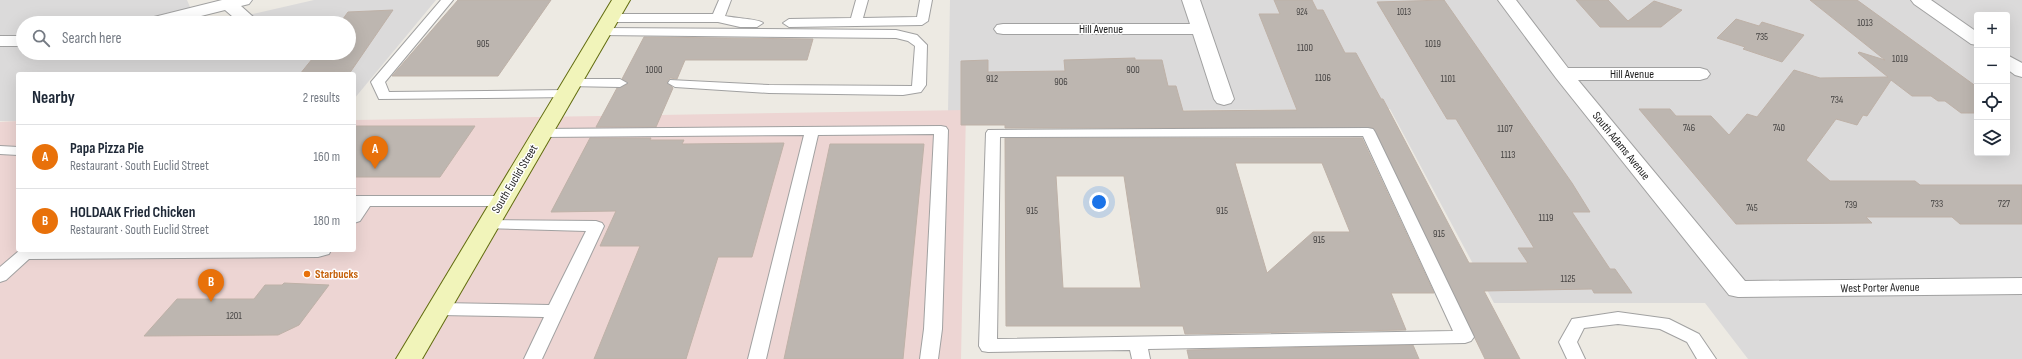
<!DOCTYPE html>
<html lang="en">
<head>
<meta charset="utf-8">
<style>
  body { margin:0; font-family:"Sofia Sans Condensed",sans-serif; background:#f2f2f3; color:#1f2937 }
  .controls { position:absolute; right:12px; top:12px; display:grid; overflow:hidden; border-radius:4px; box-shadow:0 4px 16px #0002 }
  .controls button { width:36px; height:36px; display:grid; place-items:center; padding:0; border:0; border-bottom:1px solid #e0e1e3; background:#fff; color:#1f2937; font:20px sans-serif }
  .you { position:absolute; left:1099px; top:202px; width:14px; height:14px; margin:-10px; border:3px solid #fff; border-radius:50%; background:#1a73e8; box-shadow:0 0 0 6px #1a73e833 }
  .badge { display:grid; place-items:center; width:26px; height:26px; border-radius:50%; background:#bb100f; color:#fff; font-size:13px; font-weight:700 }
  .pin { position:absolute; translate:-50% -33px; filter:drop-shadow(0 1px 2px #0008) }
  .pin::after { content:''; position:absolute; top:21px; width:14px; height:12px; background:inherit; clip-path:polygon(0 0,100% 0,50% 100%) }
  .list { margin:0; padding:0; list-style:none }
  h2 { display:flex; justify-content:space-between; align-items:center; height:52px; margin:0; padding:0 16px; font-size:17px }
  h2 small { font-size:13px; font-weight:400; color:#747a83 }
  .list li { display:grid; grid-template-columns:26px 1fr auto; gap:12px; align-items:center; box-sizing:border-box; height:64px; padding:0 16px; border-top:1px solid #e0e1e3 }
  .list b { display:block; font-size:15px; white-space:nowrap }
  .list p { margin:0; font-size:13px; white-space:nowrap; color:#747a83 }
  .list em { font-size:13px; font-style:normal; color:#747a83 }
  .icon { flex:none; width:22px; height:22px; fill:none; stroke:currentColor; stroke-width:2; stroke-linecap:round; stroke-linejoin:round }
  .map { position:relative; flex:none; width:2022px; height:359px; overflow:hidden }
  .search { position:absolute; background:#fff; box-shadow:0 4px 16px #0002; left:16px; top:16px; width:340px; height:44px; display:flex; align-items:center; gap:10px; box-sizing:border-box; padding:0 14px; border-radius:22px; color:#747a83; font-size:15px }
  .panel { position:absolute; background:#fff; box-shadow:0 4px 16px #0002; left:16px; top:72px; width:340px; height:180px; border-radius:4px }
  .map>svg:first-child { display:block }
  .residential { fill:#dbdada; fill-rule:evenodd }
  .commercial { fill:#edd5d3 }
  .building { fill:#bdb6b0; stroke:#beb1a7; fill-rule:evenodd }
  .lines { fill:none; stroke-linecap:round; stroke-linejoin:round }
  .service-casing { stroke:#a1a1a1; stroke-width:2 }
  .minor-casing { stroke:#a1a1a1; stroke-width:2 }
  .secondary-casing { stroke:#606b0d; stroke-width:2 }
  .service { fill:#fff; fill-rule:evenodd }
  .minor { fill:#fff; fill-rule:evenodd }
  .secondary { fill:#f1f4ba; fill-rule:evenodd }
  .food-dot { fill:#e8710a; stroke:#fff; stroke-width:1.5 }
  .labels { text-anchor:middle; dominant-baseline:central; stroke-width:3; stroke-linejoin:round; paint-order:stroke }
  .far-number-label { font-size:9px; fill:#454342 }
  .number-label { font-size:10px; fill:#454342 }
  .street-label { font-size:12px; fill:#1d1d1d; stroke:#fff }
  .food-label { font-size:12px; font-weight:bold; fill:#c56008; stroke:#fff; text-anchor:start }
</style>
</head>
<body>
<div class="map">
<svg width="2022" height="359" viewBox="0 0 2022 359">
  <rect width="100%" height="100%" fill="#edeae3"/>
  <!-- residential -->
  <path class="residential" d="M0,0H187L197,23H23V53H349V23H213L314,0H436L354,99V74H18V121H0Z
    M950,0H2022V359H1748L1705,303H1494L1390,109L948,111ZM1977,15H2007V153H1977Z"/>
  <!-- commercial -->
  <path class="commercial" d="M966,110L961,359H0V122L18,121V250H354V120Z"/>
  <!-- building -->
  <path class="building" d="M458,0H551L498,76H392Z
    M1274,0H1312L1317,10H1323L1345,53H1356L1381,99H1383L1469,263H1528L1518,248H1534L1456,119H1447L1377,2L1444,0L1572,183L1590,212H1572L1610,269H1615L1632,293H1594L1592,289L1484,291L1520,359H1485L1373,128H1005V125H961V61L988,60V72L1065,71L1064,60L1135,58V60H1162L1168,86H1176L1183,111L1297,110L1259,14H1280Z
    M1576,0H1608L1628,21L1654,1L1682,10L1661,27H1600Z
    M1810,0H1857L1977,87V113H1961L1945,101H1938L1931,96H1912L1891,80L1867,116L1863,115L1857,125L1836,119L1806,160L1830,181H1915L1920,185H2022V224H1960L1952,217H1866L1872,223L1736,224L1639,109H1670L1676,116H1711L1729,135L1747,114L1757,117L1794,70L1820,78L1888,77L1858,53L1859,52L1885,60Z
    M393,10L349,74H300L317,53H349V23H340L348,12Z
    M1736,19L1759,26L1762,22L1804,35L1782,62L1743,49L1745,47L1717,38Z
    M644,37L813,39L807,60H685L677,79L670,78L667,82L673,88L656,127H596L617,88L628,84L622,79Z
    M354,126H475L440,177H354Z
    M590,138H651L650,140H684L682,144L784,143L752,257H718L686,359H594L640,246H600L616,211L551,212Z
    M1005,138H1362L1434,293H1391L1406,330L1185,334L1183,326H1006ZM1235,163H1322L1350,232H1313L1267,273ZM1056,176H1124L1141,288H1063Z
    M830,144H924L903,359H784Z
    M284,283L329,285L299,325L278,335L144,336L177,299H254L265,285H282Z
    M1413,345L1419,359H1189L1187,350Z"/>
  <g class="lines">
    <defs>
      <path id="service" d="M441,0H453L385,82L389,92L566,90L571,91L573,94L571,97L379,99L371,82Z
        M719,0H731L725,16C733,18 760,19 763,23L757,27H740L718,22H611L605,18L611,14H713Z
        M856,0H868L863,18L917,17L920,0H932L928,21L922,25L789,27L783,23L789,19L851,18Z
        M603,28L896,30L917,35L927,45L926,85L921,92L903,95L769,93L675,87L668,83L670,80L769,85L912,86L915,46L908,41L896,38L599,35L597,32L599,29Z
        M572,79H620L627,83L620,87L567,86L565,83Z
        M941,126L946,127L948,130L942,329L938,359H920L924,329L934,134L818,135L766,359H748L804,135L542,137L537,136L535,133L537,130L542,129Z
        M1368,128L1373,129L1375,132L1474,337L1471,341L1465,343L1148,349L1150,359H1132L1130,350L988,352L982,351L979,346L986,133L988,130ZM1363,136L1453,331L997,339L1000,137Z
        M0,146L18,147V155L0,154Z
        M354,196H503L508,198L511,201L508,204L503,206H370L360,221L354,223Z
        M488,220L596,221L602,223L604,226L542,359H524L544,317L440,315L434,313L431,309L434,305L440,303L549,305L586,231L482,228L480,225L482,222Z
        M20,250H331L329,254L318,257L29,259L6,280L0,282V267Z
        M1618,312L1669,319L1699,334L1716,359H1697L1687,342L1660,329L1618,324L1584,328L1577,342L1585,359H1567L1559,342L1572,319Z"/>
      <path id="minor" d="M222,0H252L249,4L241,6L260,23H240L225,10L173,23H143L146,19Z
        M1182,0H1200L1234,99L1231,103L1224,105L1217,103L1214,99L1193,34H1003L997,33L994,29L997,25L1003,24H1190Z
        M1498,0H1516L1568,68H1700L1707,70L1710,74L1707,78L1700,80H1578L1745,281L2022,278V294L1738,297L1729,295L1556,78Z
        M1911,0H1931L1977,32V45L1971,44L1914,4Z
        M0,36H23V46H0Z
        M2007,55L2022,63V77L2015,75L2007,69Z"/>
      <path id="secondary" d="M612,0H630L422,359H396Z"/>
    </defs>
    <!-- service casing -->
    <use href="#service" class="service-casing"/>
    <!-- minor casing -->
    <use href="#minor" class="minor-casing"/>
    <!-- secondary casing -->
    <use href="#secondary" class="secondary-casing"/>
    <!-- service -->
    <use href="#service" class="service"/>
    <!-- minor -->
    <use href="#minor" class="minor"/>
    <!-- secondary -->
    <use href="#secondary" class="secondary"/>
  </g>
  <!-- markers -->
  <circle class="food-dot" cx="307" cy="274" r="4"/>
  <g class="labels">
    <!-- far-number labels -->
    <g class="far-number-label">
      <text x="1302" y="12">924</text>
      <text x="1404" y="12">1013</text>
    </g>
    <!-- number labels -->
    <g class="number-label">
      <text x="1865" y="23">1013</text>
      <text x="1762" y="37">735</text>
      <text x="483" y="44">905</text>
      <text x="1433" y="44">1019</text>
      <text x="1305" y="48">1100</text>
      <text x="1900" y="59">1019</text>
      <text x="654" y="70">1000</text>
      <text x="1133" y="70">900</text>
      <text x="1323" y="78">1106</text>
      <text x="992" y="79">912</text>
      <text x="1448" y="79">1101</text>
      <text x="1061" y="82">906</text>
      <text x="1837" y="100">734</text>
      <text x="1689" y="128">746</text>
      <text x="1779" y="128">740</text>
      <text x="1505" y="129">1107</text>
      <text x="1508" y="155">1113</text>
      <text x="1937" y="204">733</text>
      <text x="2004" y="204">727</text>
      <text x="1851" y="205">739</text>
      <text x="1752" y="208">745</text>
      <text x="1032" y="211">915</text>
      <text x="1222" y="211">915</text>
      <text x="1546" y="218">1119</text>
      <text x="1439" y="234">915</text>
      <text x="1319" y="240">915</text>
      <text x="1568" y="279">1125</text>
      <text x="234" y="316">1201</text>
    </g>
    <!-- street labels -->
    <g class="street-label">
      <text x="1101" y="29">Hill Avenue</text>
      <text x="1632" y="74">Hill Avenue</text>
      <text transform="translate(1621 146) rotate(51)">South Adams Avenue</text>
      <text transform="translate(515 179) rotate(-59)">South Euclid Street</text>
      <text transform="translate(1880 288) rotate(-1)">West Porter Avenue</text>
    </g>
    <!-- food labels -->
    <g class="food-label">
      <text x="315" y="274">Starbucks</text>
    </g>
  </g>
</svg>
<div class="controls">
<button>+</button>
<button>−</button>
<button><svg class="icon" aria-label="locate" viewBox="0 0 24 24"><circle cx="12" cy="12" r="6"/><path d="M12 2v4M12 18v4M2 12h4M18 12h4"/></svg></button>
<button><svg class="icon" aria-label="layers" viewBox="0 0 24 24"><path d="M12 4l9 5-9 5-9-5zM3 14l9 5 9-5"/></svg></button>
</div>
<div class="you"></div>
<div class="pin badge" style="left:375px;top:169px;background:#e8710a">A</div>
<div class="pin badge" style="left:211px;top:302px;background:#e8710a">B</div>
<div class="search"><svg class="icon" aria-label="search" viewBox="0 0 24 24"><circle cx="10" cy="10" r="6"/><path d="M15 15l6 6"/></svg>Search here</div>
<section class="panel">
<h2>Nearby<small>2 results</small></h2>
<ul class="list">
<li><span class="badge" style="background:#e8710a">A</span><div><b>Papa Pizza Pie</b><p>Restaurant · South Euclid Street</p></div><em>160 m</em></li>
<li><span class="badge" style="background:#e8710a">B</span><div><b>HOLDAAK Fried Chicken</b><p>Restaurant · South Euclid Street</p></div><em>180 m</em></li>
</ul>
</section>
</div>
</body>
</html>
